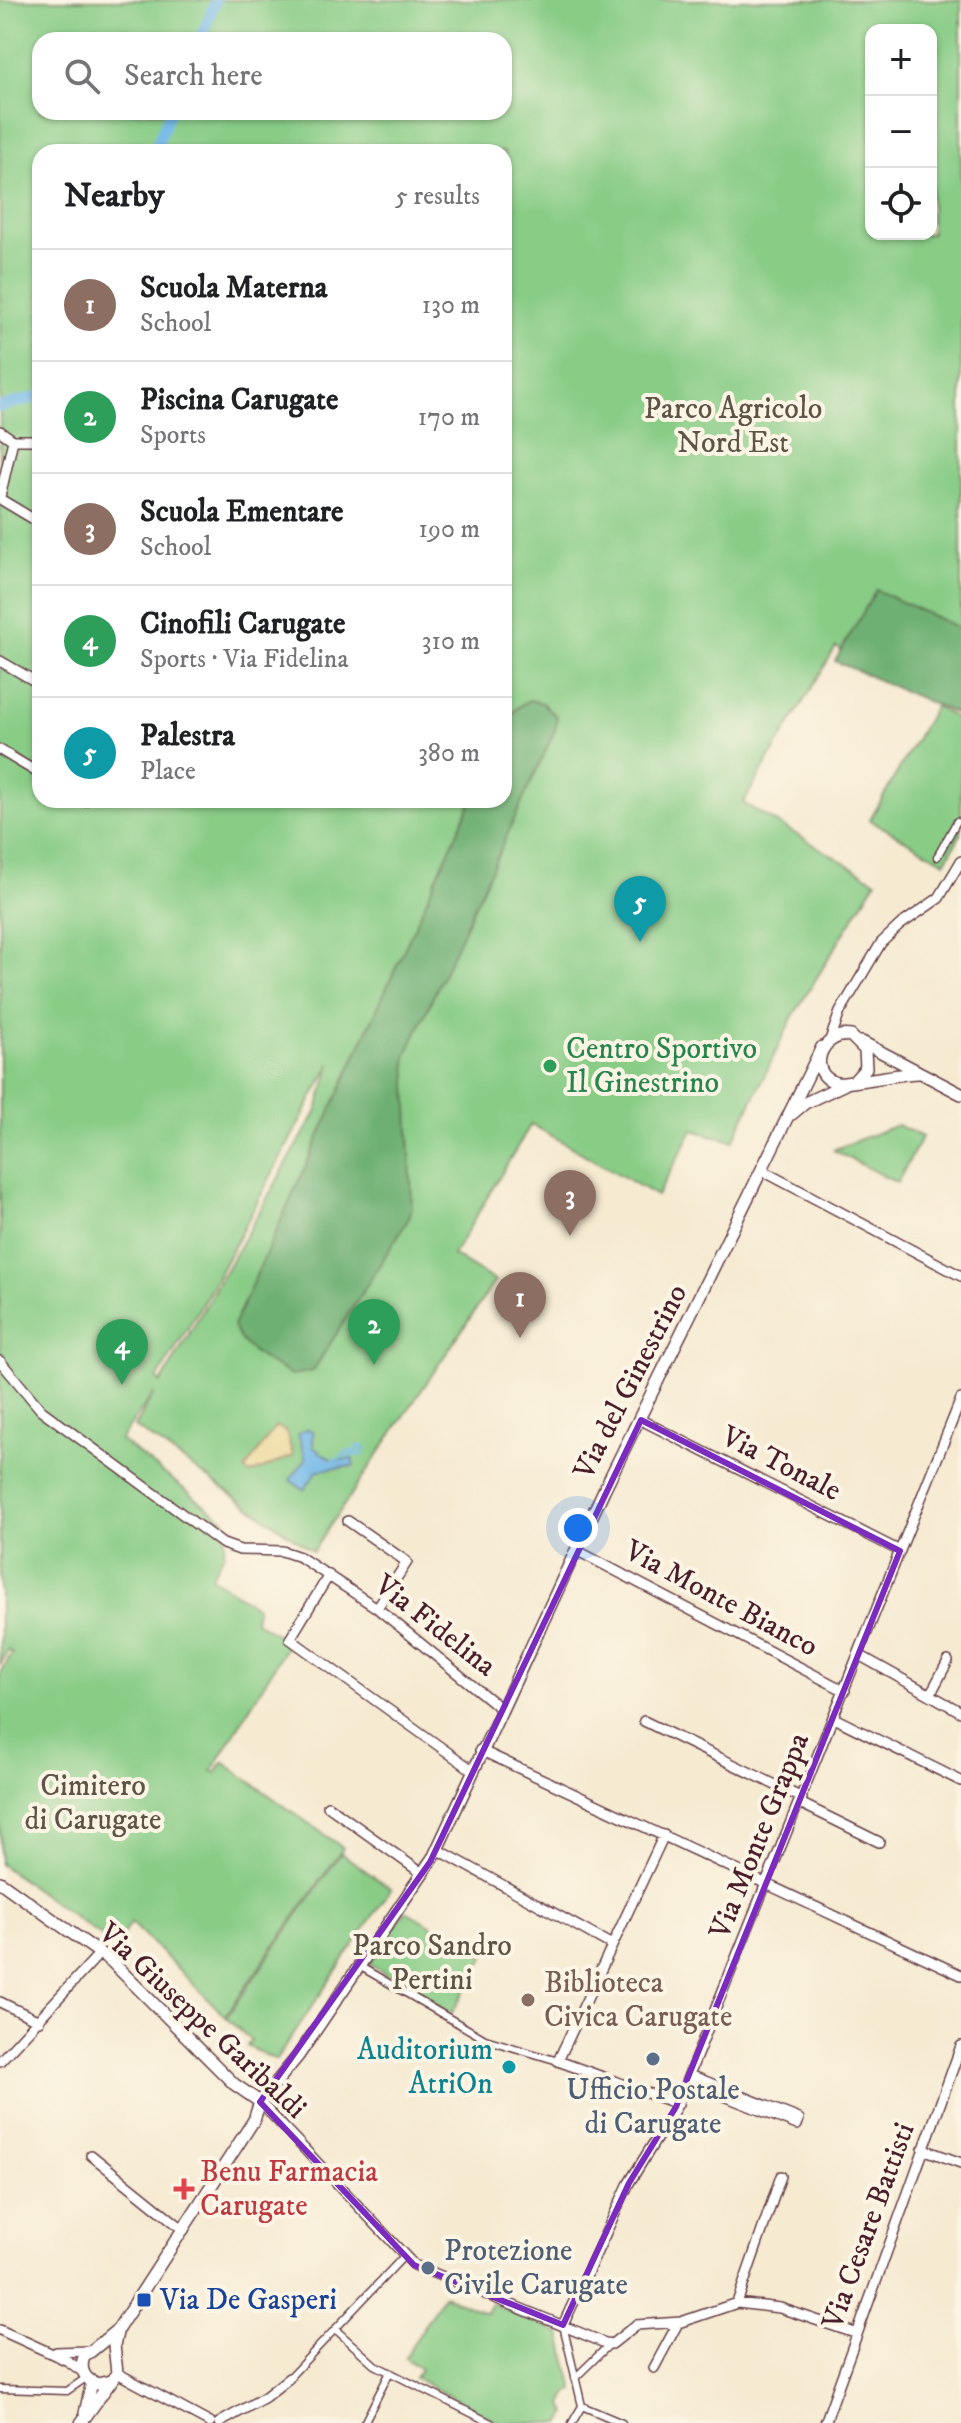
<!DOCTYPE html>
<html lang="en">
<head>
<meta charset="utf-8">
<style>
  body { margin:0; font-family:"IM FELL DW Pica",serif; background:#f2f2f2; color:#202124 }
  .controls { position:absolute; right:24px; top:24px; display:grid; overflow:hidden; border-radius:16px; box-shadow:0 2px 6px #0004 }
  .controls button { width:72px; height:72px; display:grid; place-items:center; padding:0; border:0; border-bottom:2px solid #e0e0e0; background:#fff; color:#202124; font:40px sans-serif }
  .you { position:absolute; left:578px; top:1528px; width:28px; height:28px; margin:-20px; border:6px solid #fff; border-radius:50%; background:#1a73e8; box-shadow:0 0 0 12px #1a73e833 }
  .badge { display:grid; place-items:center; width:52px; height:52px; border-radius:50%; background:#b5179e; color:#fff; font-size:26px; font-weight:700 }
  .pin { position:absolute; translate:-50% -66px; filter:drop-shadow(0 2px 4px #0008) }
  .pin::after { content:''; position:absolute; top:42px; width:28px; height:24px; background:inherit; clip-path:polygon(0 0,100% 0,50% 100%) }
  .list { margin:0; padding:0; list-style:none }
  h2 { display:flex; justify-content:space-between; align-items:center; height:104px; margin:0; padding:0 32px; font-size:34px }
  h2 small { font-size:26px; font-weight:400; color:#757577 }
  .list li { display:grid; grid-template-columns:52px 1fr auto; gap:24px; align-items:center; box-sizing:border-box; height:112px; padding:0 32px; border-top:2px solid #e0e0e0 }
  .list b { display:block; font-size:30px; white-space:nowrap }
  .list p { margin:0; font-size:26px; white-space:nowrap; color:#757577 }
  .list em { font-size:26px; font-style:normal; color:#757577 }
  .icon { flex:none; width:44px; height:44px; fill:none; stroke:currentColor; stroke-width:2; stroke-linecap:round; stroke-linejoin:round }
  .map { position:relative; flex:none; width:961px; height:2423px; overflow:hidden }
  .search { position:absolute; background:#fff; box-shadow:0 2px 6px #0004; left:32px; top:32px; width:480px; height:88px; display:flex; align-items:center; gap:20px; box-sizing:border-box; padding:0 28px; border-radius:24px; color:#757577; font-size:30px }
  .panel { position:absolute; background:#fff; box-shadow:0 2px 6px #0004; left:32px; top:144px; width:480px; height:664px; border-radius:24px }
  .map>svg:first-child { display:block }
  .green { fill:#88cc86; stroke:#697658; stroke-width:2; fill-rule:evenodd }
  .forest { fill:#6eb073; stroke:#5c684f; stroke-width:2 }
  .sand { fill:#eeda9e; stroke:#9c7c64; stroke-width:2 }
  .water { fill:#70b8e8; stroke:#5d6c8a; stroke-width:2 }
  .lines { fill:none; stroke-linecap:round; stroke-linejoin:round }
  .stream { stroke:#70b8e8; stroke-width:3 }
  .canal { stroke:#70b8e8; stroke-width:11 }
  .pedestrian-casing { stroke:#643d44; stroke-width:9 }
  .minor-casing { stroke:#643d44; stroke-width:12 }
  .tertiary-casing { stroke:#643d44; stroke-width:14 }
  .pedestrian { stroke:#fff; stroke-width:6 }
  .minor { stroke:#fff; stroke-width:9 }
  .tertiary { stroke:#fff; stroke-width:11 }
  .marked { fill:none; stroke:#7b2cbf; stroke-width:6; stroke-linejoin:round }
  .leisure-dot { fill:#2e9e5b; stroke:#fcf5e5; stroke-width:3 }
  .education-dot { fill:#8d6e63; stroke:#fcf5e5; stroke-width:3 }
  .service-dot { fill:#5c6f8a; stroke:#fcf5e5; stroke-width:3 }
  .culture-dot { fill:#0f9aa8; stroke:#fcf5e5; stroke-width:3 }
  .health-dot { fill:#e0444e; stroke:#fcf5e5; stroke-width:3 }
  .transit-dot { fill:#1a4fb4; stroke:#fcf5e5; stroke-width:3 }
  .labels { text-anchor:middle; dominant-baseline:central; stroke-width:8; stroke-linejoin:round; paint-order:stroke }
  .park-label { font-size:30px; fill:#5d5346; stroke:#fcf5e5 }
  .leisure-label { font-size:30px; fill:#27864d; stroke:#fcf5e5; text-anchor:start }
  .street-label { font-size:30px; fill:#4a1f2b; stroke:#fcf5e5 }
  .education-label { font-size:30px; fill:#785e54; stroke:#fcf5e5; text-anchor:start }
  .culture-label { font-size:30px; fill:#0d838f; stroke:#fcf5e5; text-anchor:end }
  .service-label { font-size:30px; fill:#4e5e75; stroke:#fcf5e5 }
  .health-label { font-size:30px; fill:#be3a42; stroke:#fcf5e5; text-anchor:start }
  .transit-label { font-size:30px; fill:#164399; stroke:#fcf5e5; text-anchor:start }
</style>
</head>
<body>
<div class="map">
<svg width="961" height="2423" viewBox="0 0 961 2423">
  <rect width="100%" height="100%" fill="#fcf5e5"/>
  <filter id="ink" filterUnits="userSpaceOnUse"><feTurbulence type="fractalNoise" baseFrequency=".0125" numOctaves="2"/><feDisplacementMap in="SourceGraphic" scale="16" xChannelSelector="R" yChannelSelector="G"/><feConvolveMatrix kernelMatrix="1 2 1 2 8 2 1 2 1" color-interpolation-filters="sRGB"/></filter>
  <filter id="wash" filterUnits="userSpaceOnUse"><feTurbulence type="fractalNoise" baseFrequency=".006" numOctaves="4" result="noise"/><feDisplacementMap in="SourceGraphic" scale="32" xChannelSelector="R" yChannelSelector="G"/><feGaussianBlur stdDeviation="1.8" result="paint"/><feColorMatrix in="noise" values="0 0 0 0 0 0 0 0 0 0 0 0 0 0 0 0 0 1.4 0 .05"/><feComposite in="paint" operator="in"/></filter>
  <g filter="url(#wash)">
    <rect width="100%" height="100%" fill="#f6ead1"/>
    <!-- green -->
    <path class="green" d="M0,0H961V712L836,647L743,803L876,881L792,1018L733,1141L693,1130L657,1196L531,1124L453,1255L495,1281L313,1551L135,1427L154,1393L120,1440L226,1521L224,1553L211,1577L257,1607L255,1621L289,1642L212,1771L216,1773L223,1762L343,1848L225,2016L131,1922L115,1946L0,1864V1673L12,1653L8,1650L0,1665ZM871,30H931V234H871ZM40,40H504V112H40ZM40,152H504V800H40ZM331,1063L317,1111L161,1383L157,1379L211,1289Z
      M935,706L961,721V834L945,862L870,820Z
      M897,1125L922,1137L897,1183L833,1150Z
      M341,1853L391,1889L276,2060L247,2046L251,2040L226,2018Z
      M406,1911L485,1956L452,2013L369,1964Z
      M443,2295L486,2313L491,2303L561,2334L574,2391L568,2393L563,2405L567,2414L562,2423H500L415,2378L421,2369L405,2358Z"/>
    <!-- forest -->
    <path class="forest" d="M876,590L961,629V716L835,661Z
      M530,700L542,703L557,717L555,730L406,1056L412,1207L409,1218L313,1371L291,1375C270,1363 241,1350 233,1326L472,800H504C504,768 493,714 530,700Z"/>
    <!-- sand -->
    <path class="sand" d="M276,1426L286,1432L293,1456L250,1474L245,1470Z"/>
    <!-- water -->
    <path class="water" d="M307,1429L313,1431V1447L334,1461L353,1459L354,1466L318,1470L304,1490L290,1480L306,1459L298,1434Z"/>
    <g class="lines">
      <!-- stream -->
      <path class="stream" d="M331,1461L340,1459L348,1451C353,1451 357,1456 362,1455L365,1448L358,1446L354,1455L347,1457"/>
      <!-- canal -->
      <path class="canal" d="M200,40L216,0
        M154,152L170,112
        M0,407L40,396"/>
    </g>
  </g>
  <g filter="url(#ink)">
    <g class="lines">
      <defs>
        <path id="pedestrian" d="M937,857L957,821
          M361,1967L485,2039L558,2061
          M563,2325L582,2406
          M335,2329L375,2365L491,2423
          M289,2378L404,2256
          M575,2378L610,2344
          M0,2389L67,2391L86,2378
          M582,2406L622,2423
          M364,2423L390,2372
          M572,2423L582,2406"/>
        <path id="minor" d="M0,431L13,440
          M13,440H40
          M0,497L13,440
          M0,499L40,523
          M0,661L40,684
          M0,750L40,774
          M84,800L85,801
          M830,1040L840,1012L881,943L900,925L939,898L961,861
          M761,1170L961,1276
          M0,1361L41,1410L223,1544L240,1550L282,1551L300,1557L377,1608L500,1708
          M641,1420L900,1551
          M348,1521L407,1562L377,1608
          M576,1550L845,1691
          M329,1575L290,1639L471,1769
          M859,1655L961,1712
          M930,1695L948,1661
          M834,1718L961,1781
          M644,1721L802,1798
          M480,1750L961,1975
          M800,1803L879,1842
          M328,1806L423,1874
          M664,1835L558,2061L678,2104
          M437,1849L612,1945
          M0,2002L39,2021
          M0,2061L100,1953
          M687,2081L797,2125L799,2119L690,2075
          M260,2102L414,2265L605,2343L612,2344L636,2325L681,2322L737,2303L780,2308L855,2333
          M923,2149L961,2163
          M91,2155L184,2230
          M737,2303L781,2176
          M563,2325L629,2183L676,2107L961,1399
          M0,2330L68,2361L83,2372
          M56,2352L89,2351
          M654,2368L678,2323
          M117,2373L210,2423
          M219,2423L265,2397L289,2378
          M825,2423L961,2046"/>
        <path id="tertiary" d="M862,1042L961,1094
          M854,1081L866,1068L865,1050L851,1036C821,1031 805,1074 837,1083C845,1085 901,1073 919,1073
          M792,1114L805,1103L845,1084
          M0,1882L111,1961L234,2084L260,2102
          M110,2381L98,2384C85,2380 79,2370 84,2357L118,2329L254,2120L260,2102L298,2056L434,1856L604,1490L822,1047
          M85,2413L92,2382
          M81,2423L117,2373L114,2345L118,2329"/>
      </defs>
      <!-- pedestrian casing -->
      <use href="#pedestrian" class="pedestrian-casing"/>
      <!-- minor casing -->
      <use href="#minor" class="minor-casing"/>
      <!-- tertiary casing -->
      <use href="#tertiary" class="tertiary-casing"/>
      <!-- pedestrian -->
      <use href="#pedestrian" class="pedestrian"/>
      <!-- minor -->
      <use href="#minor" class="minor"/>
      <!-- tertiary -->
      <use href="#tertiary" class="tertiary"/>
    </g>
  </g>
  <!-- marked area -->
  <path class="marked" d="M641,1420L900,1551L676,2107L629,2183L563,2325L414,2265L260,2102L430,1862Z"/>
  <!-- markers -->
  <circle class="leisure-dot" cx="550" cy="1066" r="8"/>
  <circle class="education-dot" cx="528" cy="2000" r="8"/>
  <g class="service-dot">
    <circle cx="653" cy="2059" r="8"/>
    <circle cx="428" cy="2268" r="8"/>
  </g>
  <circle class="culture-dot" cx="509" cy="2067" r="8"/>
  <path class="health-dot" d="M180 2177h8v8h8v8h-8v8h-8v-8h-8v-8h8z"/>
  <rect class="transit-dot" x="136" y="2292" width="16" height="16" rx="4"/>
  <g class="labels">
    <!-- park labels -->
    <g class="park-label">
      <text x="733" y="409">Parco Agricolo<tspan x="733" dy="34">Nord Est</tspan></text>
      <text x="93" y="1786">Cimitero<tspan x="93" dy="34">di Carugate</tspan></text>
      <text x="432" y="1946">Parco Sandro<tspan x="432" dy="34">Pertini</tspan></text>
    </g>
    <!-- leisure labels -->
    <g class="leisure-label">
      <text x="566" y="1049">Centro Sportivo<tspan x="566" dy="34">Il Ginestrino</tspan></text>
    </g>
    <!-- street labels -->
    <g class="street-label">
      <text transform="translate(631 1382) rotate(-63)">Via del Ginestrino</text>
      <text transform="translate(781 1464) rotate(27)">Via Tonale</text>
      <text transform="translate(721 1599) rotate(28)">Via Monte Bianco</text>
      <text transform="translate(435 1626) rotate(38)">Via Fidelina</text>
      <text transform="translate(760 1836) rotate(-68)">Via Monte Grappa</text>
      <text transform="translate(202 2021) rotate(43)">Via Giuseppe Garibaldi</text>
      <text transform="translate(869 2226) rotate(-70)">Via Cesare Battisti</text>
    </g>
    <!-- education labels -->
    <g class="education-label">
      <text x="544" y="1983">Biblioteca<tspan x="544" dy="34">Civica Carugate</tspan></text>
    </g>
    <!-- culture labels -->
    <g class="culture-label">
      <text x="493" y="2050">Auditorium<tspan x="493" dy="34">AtriOn</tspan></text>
    </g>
    <!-- service labels -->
    <g class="service-label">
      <text x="653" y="2090">Ufficio Postale<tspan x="653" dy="34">di Carugate</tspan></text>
      <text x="444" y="2251" text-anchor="start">Protezione<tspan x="444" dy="34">Civile Carugate</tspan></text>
    </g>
    <!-- health labels -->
    <g class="health-label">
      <text x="200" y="2172">Benu Farmacia<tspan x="200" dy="34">Carugate</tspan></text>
    </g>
    <!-- transit labels -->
    <g class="transit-label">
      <text x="160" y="2300">Via De Gasperi</text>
    </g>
  </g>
</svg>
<div class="controls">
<button>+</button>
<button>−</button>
<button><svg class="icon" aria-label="locate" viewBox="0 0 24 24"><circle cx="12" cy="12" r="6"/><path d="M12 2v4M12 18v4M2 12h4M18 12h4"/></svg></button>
</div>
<div class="you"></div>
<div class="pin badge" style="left:520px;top:1338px;background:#8d6e63">1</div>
<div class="pin badge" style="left:374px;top:1365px;background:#2e9e5b">2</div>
<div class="pin badge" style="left:570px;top:1236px;background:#8d6e63">3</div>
<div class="pin badge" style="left:122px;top:1385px;background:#2e9e5b">4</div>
<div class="pin badge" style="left:640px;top:942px;background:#0f9aa8">5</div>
<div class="search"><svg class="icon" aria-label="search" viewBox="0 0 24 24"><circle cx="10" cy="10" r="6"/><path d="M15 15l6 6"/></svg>Search here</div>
<section class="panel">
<h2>Nearby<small>5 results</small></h2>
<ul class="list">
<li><span class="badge" style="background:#8d6e63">1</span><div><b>Scuola Materna</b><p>School</p></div><em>130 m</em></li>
<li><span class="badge" style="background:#2e9e5b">2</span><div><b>Piscina Carugate</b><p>Sports</p></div><em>170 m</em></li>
<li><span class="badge" style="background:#8d6e63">3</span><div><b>Scuola Ementare</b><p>School</p></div><em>190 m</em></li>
<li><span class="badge" style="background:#2e9e5b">4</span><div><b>Cinofili Carugate</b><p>Sports · Via Fidelina</p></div><em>310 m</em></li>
<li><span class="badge" style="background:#0f9aa8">5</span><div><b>Palestra</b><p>Place</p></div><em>380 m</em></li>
</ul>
</section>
</div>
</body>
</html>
